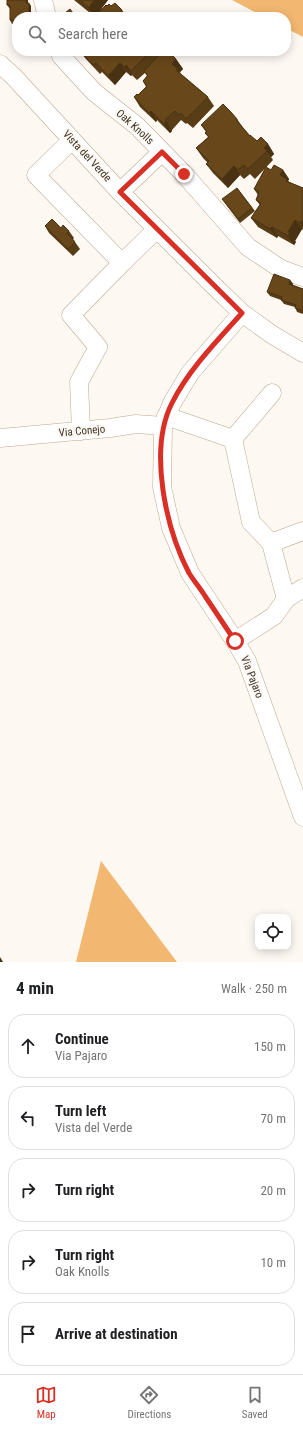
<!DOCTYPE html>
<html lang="en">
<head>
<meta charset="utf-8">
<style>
  body { margin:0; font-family:"Roboto Condensed",sans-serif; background:#f2f2f2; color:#202124 }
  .controls { position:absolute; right:12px; bottom:12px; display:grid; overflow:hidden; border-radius:8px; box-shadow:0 2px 10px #0003 }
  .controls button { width:36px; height:36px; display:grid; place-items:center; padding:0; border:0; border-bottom:1px solid #e0e0e0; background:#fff; color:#202124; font:20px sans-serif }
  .stop { position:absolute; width:12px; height:12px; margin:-9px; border:3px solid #d93025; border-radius:50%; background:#fff }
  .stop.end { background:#d93025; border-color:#fff; box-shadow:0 1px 4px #0008 }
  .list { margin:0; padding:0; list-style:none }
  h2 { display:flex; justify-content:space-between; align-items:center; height:52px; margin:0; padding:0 16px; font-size:17px }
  h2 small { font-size:13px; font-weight:400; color:#757577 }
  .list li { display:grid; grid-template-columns:26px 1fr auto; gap:12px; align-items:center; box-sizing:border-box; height:64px; margin:0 8px 8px; padding:0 8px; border:1px solid #e0e0e0; border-radius:16px }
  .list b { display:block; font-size:15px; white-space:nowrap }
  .list p { margin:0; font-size:13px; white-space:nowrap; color:#757577 }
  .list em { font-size:13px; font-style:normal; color:#757577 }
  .icon { flex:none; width:22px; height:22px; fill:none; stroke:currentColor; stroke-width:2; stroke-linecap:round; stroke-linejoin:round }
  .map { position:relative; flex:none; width:303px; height:962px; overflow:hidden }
  .search { position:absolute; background:#fff; box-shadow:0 2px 10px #0003; left:12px; right:12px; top:12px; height:44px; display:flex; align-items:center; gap:10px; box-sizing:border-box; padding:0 14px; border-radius:16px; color:#757577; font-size:15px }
  .sheet { height:412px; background:#fff }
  nav { display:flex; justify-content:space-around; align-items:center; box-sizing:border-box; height:56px; border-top:1px solid #e0e0e0; background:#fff; font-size:11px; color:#757577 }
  nav a { display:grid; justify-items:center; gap:2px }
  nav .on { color:#d93025 }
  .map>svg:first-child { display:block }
  .green { fill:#f2b871 }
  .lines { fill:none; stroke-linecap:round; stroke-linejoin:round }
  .minor-casing { stroke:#bfa88c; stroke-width:19 }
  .minor { stroke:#fff; stroke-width:18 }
  .wall { fill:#593d17 }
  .shaded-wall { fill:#493213 }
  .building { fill:#68471b; stroke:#493213 }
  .route { stroke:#d93025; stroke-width:5 }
  .labels { text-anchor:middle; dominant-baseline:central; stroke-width:4; stroke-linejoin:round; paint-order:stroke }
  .street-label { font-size:11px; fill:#3e3529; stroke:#fdf8f2 }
</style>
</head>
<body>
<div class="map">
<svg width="303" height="962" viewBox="0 0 303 962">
  <rect width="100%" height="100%" fill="#fdf8f2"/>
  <!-- green -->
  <path class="green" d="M232,0H303V37L286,28V17H264Z
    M101,861L177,962H76Z"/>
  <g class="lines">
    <defs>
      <path id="minor" d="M43,0L47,17
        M59,51L61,56L94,92L137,126L184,174L248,247L281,269L303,277
        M0,64L14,77L120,192L214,286L242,313L271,334L303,353
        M72,140L36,175L122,263L157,229
        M120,192L162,152
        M242,313L190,373L172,403L163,426L162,487L171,528L190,573L237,644L247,661L303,817
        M166,416L233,439L251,522L271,543L286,599L274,616L235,641
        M81,431L79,382L98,347L71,315L122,263
        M0,438L110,428L136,424L163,426
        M233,439L272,393
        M271,543L303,531
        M286,599L303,588"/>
    </defs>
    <!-- minor casing -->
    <use href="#minor" class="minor-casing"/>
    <!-- minor -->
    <use href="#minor" class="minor"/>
  </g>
  <!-- wall -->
  <path class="wall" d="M74,0H108L98,13L107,6H111L122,10L127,17H94H95Z
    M28,3L31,6L17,17V24H12L10,20V9L7,5Z
    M80,51H155L159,56H166L176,59L183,69L180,72L181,74L208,97L214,106L193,128L187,123L186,124L181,120L172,130V131L170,133L157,120L156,122L140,107L134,97L138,95L146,87L143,81L147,76L145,73L137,80L132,75L131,76L126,72L115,85L102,72L100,74L85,58Z
    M237,119L244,129L250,136L257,141L268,144L274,154L271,157L273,160L255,179L250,174L244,179L240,175L228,188L213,173L206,164L208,163L203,158L196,148L208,137L205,133L206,132L201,125Z
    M271,170H283L289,179L288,181L289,182L303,188V230L302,229L295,241L296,242L294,245L278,236L277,238L258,227L251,218L260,205L256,200L258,195L254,189Z
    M237,188L255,211L240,223L225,203Z
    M45,226L61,228L69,231L74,238L73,239L75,242L80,249L73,256L49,233Z
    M290,280L293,284V285L303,289V314L297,312L295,307L284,304L281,300L270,296L267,292Z"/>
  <!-- shaded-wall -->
  <path class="shaded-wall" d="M26,0H28V7L26,3Z
    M94,0H108L95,17L89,8Z
    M29,3L31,6V17H29Z
    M176,59L183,69L180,72L172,64Z
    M120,63L126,72L115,85L108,76Z
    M126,65L132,75L131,76L124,67Z
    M151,111L157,120L156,122L149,113Z
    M166,121L172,131L170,133L164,124Z
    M268,144L274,154L271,157L264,148Z
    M234,166L240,175L228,188L222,179Z
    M283,170L289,179L288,181L294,188L280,175Z
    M295,220L302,229L295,241L296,242L294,245L288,236V232Z
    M301,221L303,223V227L300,223Z
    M272,227L278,236L277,238L270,229Z
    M290,280L293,284L292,288L289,284Z
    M0,957L3,962H0Z"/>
  <!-- building -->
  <path class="building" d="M7,0H26V3H29V17H17V20H10V5H7Z
    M79,0H94L89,8Z
    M115,3L122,10L118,14L121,17H94L106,5L107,6L109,4L111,6Z
    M70,9L76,17H60Z
    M80,51H151L131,71L126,65L124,67L120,63L108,76L96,63L93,65Z
    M169,52L176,59L172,64L178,69L176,70L208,97L186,119L181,113L179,115L175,111L165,120L166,121L164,124L151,111L149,113L134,97L137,94L138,95L147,86L143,81L148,75L144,71L159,55V56L162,53L166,56Z
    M223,104L231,112L237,119V121L250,136V135L257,141L261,137L268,144L264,148L267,151L248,169L244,165L238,170L234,166L222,179L206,164L209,161L196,148L209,137L205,133L207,131L201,125Z
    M274,165L283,170L280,175L287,179L286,181L303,188V222L301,221L300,223L295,220L288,232H290L288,236L272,227L270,229L251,218L261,203L256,200L259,192L254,189L266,167L271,170Z
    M237,188L252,208L238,219L222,199Z
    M52,219L61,228L63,225L69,231L67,233L75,242L68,249L45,226Z
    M274,274L290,280L289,284L303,289V311L295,308L296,305L281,300L282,297L267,292Z"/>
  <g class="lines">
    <!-- route -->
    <path class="route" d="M184,174L162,152L120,192L242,313C217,341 189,369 172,403C148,450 166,529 189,573C194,581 200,588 205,596C215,611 225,626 235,641"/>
  </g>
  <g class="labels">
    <!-- street labels -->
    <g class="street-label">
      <text transform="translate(135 127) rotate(42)">Oak Knolls</text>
      <text transform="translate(87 156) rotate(47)">Vista del Verde</text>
      <text transform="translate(82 431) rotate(-5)">Via Conejo</text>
      <text transform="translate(252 677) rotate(69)">Via Pajaro</text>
    </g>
  </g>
</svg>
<div class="controls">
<button><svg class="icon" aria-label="locate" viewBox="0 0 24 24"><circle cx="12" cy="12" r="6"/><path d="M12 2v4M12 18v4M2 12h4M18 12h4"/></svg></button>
</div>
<div class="stop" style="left:235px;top:641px"></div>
<div class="stop end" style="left:184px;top:174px"></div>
<div class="search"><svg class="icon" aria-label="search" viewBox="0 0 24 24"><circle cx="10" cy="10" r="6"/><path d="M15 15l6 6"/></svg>Search here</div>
</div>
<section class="sheet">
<h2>4 min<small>Walk · 250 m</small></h2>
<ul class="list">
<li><svg class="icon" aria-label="ahead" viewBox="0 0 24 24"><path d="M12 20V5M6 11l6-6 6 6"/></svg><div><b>Continue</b><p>Via Pajaro</p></div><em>150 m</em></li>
<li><svg class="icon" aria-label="left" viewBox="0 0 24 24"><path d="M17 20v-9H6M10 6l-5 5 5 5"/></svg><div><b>Turn left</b><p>Vista del Verde</p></div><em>70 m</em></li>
<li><svg class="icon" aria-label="right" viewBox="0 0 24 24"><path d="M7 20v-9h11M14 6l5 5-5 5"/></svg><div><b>Turn right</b></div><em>20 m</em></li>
<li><svg class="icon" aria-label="right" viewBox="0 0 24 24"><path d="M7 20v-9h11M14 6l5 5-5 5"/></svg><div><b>Turn right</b><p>Oak Knolls</p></div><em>10 m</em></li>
<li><svg class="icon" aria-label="arrive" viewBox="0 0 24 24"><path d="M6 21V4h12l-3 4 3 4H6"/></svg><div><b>Arrive at destination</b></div></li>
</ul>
</section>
<nav>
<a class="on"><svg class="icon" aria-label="map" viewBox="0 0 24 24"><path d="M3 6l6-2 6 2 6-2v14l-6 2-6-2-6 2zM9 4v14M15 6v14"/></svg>Map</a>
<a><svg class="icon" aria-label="directions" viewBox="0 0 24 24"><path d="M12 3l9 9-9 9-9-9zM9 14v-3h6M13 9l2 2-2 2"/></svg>Directions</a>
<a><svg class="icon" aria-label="saved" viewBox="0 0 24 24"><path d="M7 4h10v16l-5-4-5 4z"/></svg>Saved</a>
</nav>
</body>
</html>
